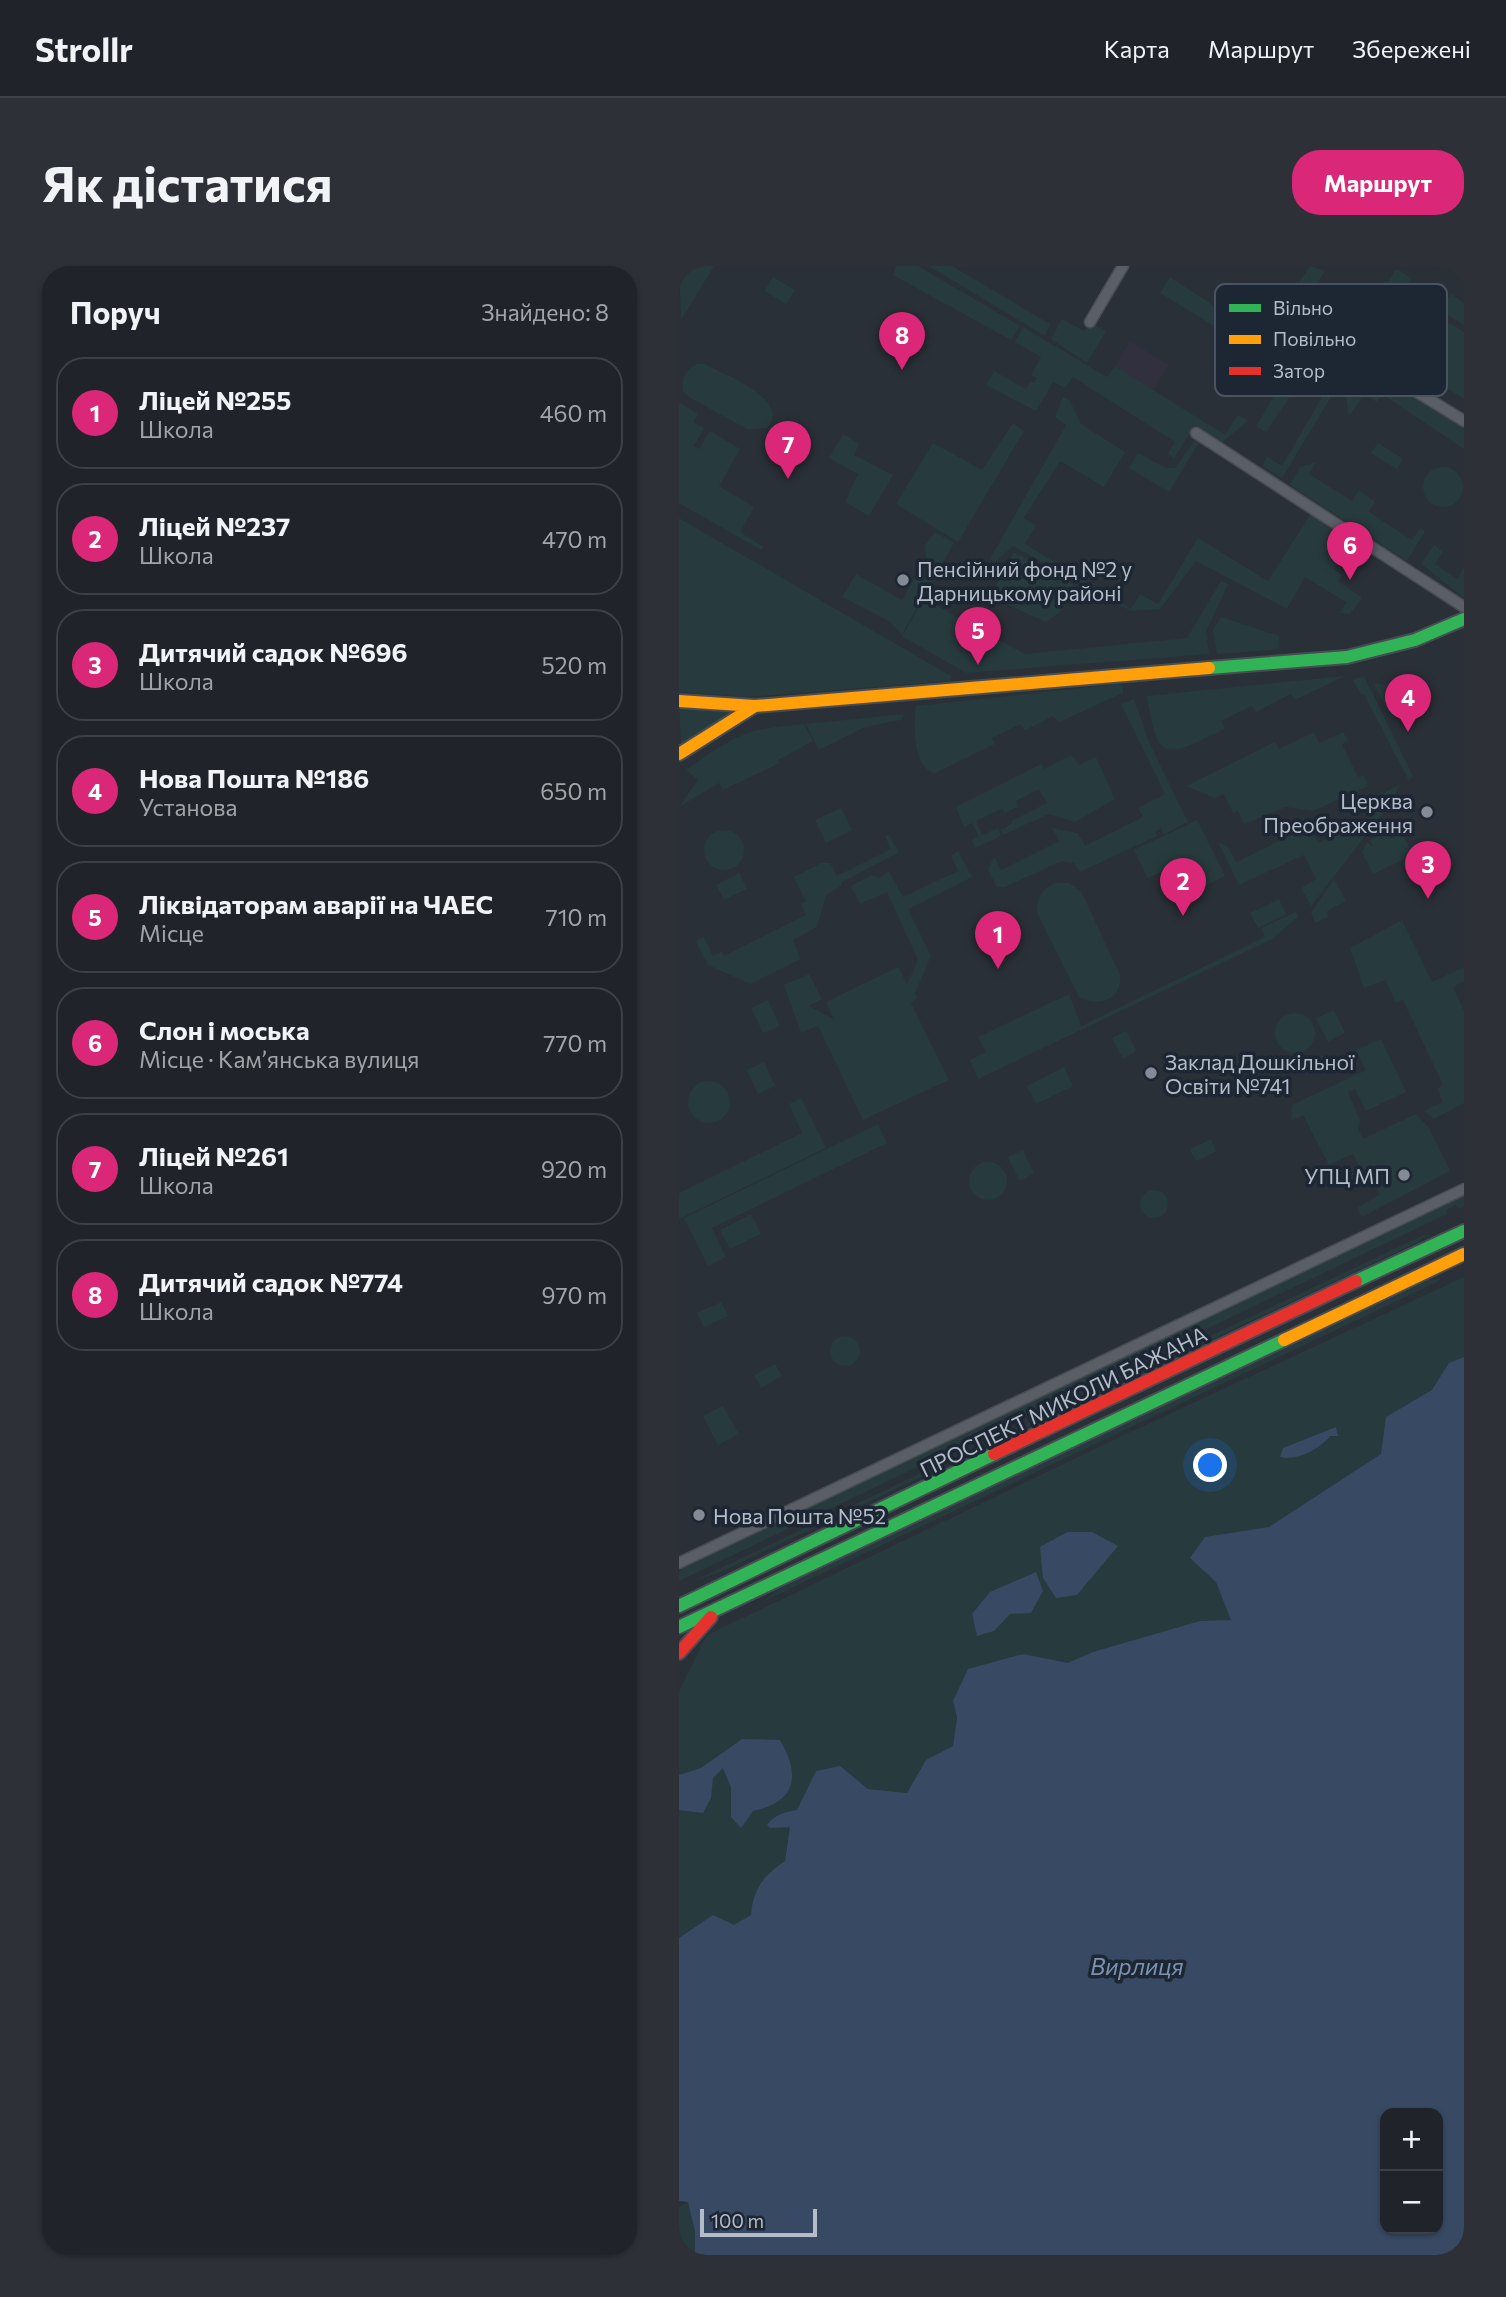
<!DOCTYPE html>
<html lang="uk">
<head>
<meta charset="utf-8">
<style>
  body { margin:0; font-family:Commissioner,sans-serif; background:#2d3036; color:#f1f3f6 }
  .controls { position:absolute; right:21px; bottom:21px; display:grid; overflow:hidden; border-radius:14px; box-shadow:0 2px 5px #0004 }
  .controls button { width:63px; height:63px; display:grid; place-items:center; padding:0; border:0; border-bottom:2px solid #3d4147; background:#20242a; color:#f1f3f6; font:35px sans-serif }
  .scale { position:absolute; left:21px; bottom:18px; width:117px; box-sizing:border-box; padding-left:7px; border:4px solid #b4bcc9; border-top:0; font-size:19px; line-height:24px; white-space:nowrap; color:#b4bcc9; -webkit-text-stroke:5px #1d2633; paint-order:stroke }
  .you { position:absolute; left:532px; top:1200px; width:24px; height:24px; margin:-18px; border:5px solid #fff; border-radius:50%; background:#1a73e8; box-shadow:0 0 0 10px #1a73e833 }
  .badge { display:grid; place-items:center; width:46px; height:46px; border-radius:50%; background:#db2777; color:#fff; font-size:23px; font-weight:700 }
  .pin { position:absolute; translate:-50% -58px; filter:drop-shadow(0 2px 4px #0008) }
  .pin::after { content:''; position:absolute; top:37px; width:24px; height:21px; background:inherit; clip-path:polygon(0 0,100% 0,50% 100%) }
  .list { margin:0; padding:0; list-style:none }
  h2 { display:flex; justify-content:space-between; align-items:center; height:91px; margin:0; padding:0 28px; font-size:30px }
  h2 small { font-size:23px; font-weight:400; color:#a2a4a8 }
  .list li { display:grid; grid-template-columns:46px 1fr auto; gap:21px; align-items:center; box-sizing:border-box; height:112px; margin:0 14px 14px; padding:0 14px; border:2px solid #3d4147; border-radius:28px }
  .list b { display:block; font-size:26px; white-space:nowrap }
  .list p { margin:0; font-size:23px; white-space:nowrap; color:#a2a4a8 }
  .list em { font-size:23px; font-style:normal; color:#a2a4a8 }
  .map { position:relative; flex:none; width:785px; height:1989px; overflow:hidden; border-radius:28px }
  header { display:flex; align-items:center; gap:42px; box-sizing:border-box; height:98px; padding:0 35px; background:#20242a; border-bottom:2px solid #3d4147 }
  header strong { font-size:33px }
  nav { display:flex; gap:38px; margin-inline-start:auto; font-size:24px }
  .intro { display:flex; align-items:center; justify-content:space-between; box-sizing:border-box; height:168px; padding:0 42px }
  h1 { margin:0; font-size:49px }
  .button { padding:18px 32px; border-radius:28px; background:#db2777; color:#fff; font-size:24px; font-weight:700 }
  main { display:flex; gap:42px; padding:0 42px }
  aside { flex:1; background:#20242a; border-radius:28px; box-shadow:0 2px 5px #0004 }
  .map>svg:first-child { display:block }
  .medical { fill:#31303e }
  .green { fill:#273a3e }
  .water { fill:#384963; fill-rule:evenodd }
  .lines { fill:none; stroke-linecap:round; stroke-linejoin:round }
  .street-casing { stroke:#484c53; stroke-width:13 }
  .fast-casing { stroke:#484c53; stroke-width:16 }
  .slow-casing { stroke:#484c53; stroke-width:16 }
  .jam-casing { stroke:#484c53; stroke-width:16 }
  .street { stroke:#5a5e66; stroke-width:10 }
  .fast { stroke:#30b455; stroke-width:12 }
  .slow { stroke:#ff9f0a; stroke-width:12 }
  .jam { stroke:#e5322d; stroke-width:12 }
  .poi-dot { fill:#848b96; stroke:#1d2633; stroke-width:2.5 }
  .labels { text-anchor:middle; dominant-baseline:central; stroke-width:7; stroke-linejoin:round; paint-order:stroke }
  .poi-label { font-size:21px; fill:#b4bcc9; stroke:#1d2633; text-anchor:start }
  .street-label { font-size:21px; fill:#b4bcc9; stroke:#1d2633 }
  .water-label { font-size:23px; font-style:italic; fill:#7c92b1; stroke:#1d2633 }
  .key { fill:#1d2633; stroke:#4a5360; stroke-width:2 }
  .key-label { font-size:19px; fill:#b4bcc9 }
</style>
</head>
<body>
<header>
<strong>Strollr</strong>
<nav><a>Карта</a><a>Маршрут</a><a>Збережені</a></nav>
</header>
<div class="intro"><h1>Як дістатися</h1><a class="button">Маршрут</a></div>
<main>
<aside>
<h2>Поруч<small>Знайдено: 8</small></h2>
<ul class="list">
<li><span class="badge">1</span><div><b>Ліцей №255</b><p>Школа</p></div><em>460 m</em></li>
<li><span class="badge">2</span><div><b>Ліцей №237</b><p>Школа</p></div><em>470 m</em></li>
<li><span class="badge">3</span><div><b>Дитячий садок №696</b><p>Школа</p></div><em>520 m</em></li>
<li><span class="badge">4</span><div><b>Нова Пошта №186</b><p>Установа</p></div><em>650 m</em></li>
<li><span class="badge">5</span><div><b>Ліквідаторам аварії на ЧАЕС</b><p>Місце</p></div><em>710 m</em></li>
<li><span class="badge">6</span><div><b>Слон і моська</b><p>Місце · Камʼянська вулиця</p></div><em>770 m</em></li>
<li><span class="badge">7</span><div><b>Ліцей №261</b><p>Школа</p></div><em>920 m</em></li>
<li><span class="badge">8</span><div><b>Дитячий садок №774</b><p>Школа</p></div><em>970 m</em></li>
</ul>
</aside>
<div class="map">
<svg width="785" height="1989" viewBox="0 0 785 1989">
  <rect width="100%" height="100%" fill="#2a3038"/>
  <!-- medical -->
  <path class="medical" d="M451,75L490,99L474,124L436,100Z"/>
  <!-- green -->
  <path class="green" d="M7,0H35L2,54L0,1L5,3Z
    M217,0H239L341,60L332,74L214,9Z
    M250,0H273L371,58L366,70Z
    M631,0L646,5L630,30L617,21Z
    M717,3L732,12L693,80L679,86L603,212L583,200L588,191L603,200L646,126L622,114L587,166L577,160L610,106L481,27L491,11L546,47L555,34L571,46L563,58L607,86L639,40L676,60L682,50L687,52Z
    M94,11L116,24L107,38L85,25Z
    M772,28L785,37V59L762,44Z
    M383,53L405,65L411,57L427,65L408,97L372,73Z
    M770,57L785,66V133L740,105Z
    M344,61L428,111L436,100L546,169L559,149L569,155L542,177L519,162L513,164L495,192L489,188L496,176L394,111L386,122L374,116L357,145L307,119L315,105L347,123L351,116L355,117L358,112L352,109L362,91L336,76Z
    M683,97L785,161V183L703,128L698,136L685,128L670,150L667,129Z
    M18,98H26C45,109 113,133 88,162L68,163L10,131L4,125C2,112 6,104 18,98Z
    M384,131L391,135L402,158L446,186L425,221L381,195L345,252L357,260L346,278L452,343L461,328L479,338L519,272L589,315L633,246L691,283L684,298L665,289L655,303L663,309L659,315L683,332L671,348L661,347L667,336L626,311L608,343L517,295L481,343L452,345L334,280L316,296L311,293L387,159L376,151Z
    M0,136L19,148L14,156L25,162L15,180L20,183L31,165L61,183L40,220L75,241L61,266L85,281L82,284L0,237Z
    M334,157L345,165L279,276L217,238L254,177L303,204Z
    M164,168L180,178L175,189L214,209L190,250L166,236L179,208L150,192Z
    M516,174L520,176L490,226L450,202L459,187L487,202H496Z
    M699,177L724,193L718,203L692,187Z
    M637,196L630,208L673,235L680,224L696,236L690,246L733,274L741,262L746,265L728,295L611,219L621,201Z
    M744 221a20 20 0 1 1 40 0a20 20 0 1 1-40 0Z
    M0,252L272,410L271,415L69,431L0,426Z
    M256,266L275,277L223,368L208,354L163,331L177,308L223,334L247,294L246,279Z
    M755,279L764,286L756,298L778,313L785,302V332L742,298Z
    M335,286L397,320L380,347L367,356L316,333V322Z
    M542,315L549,318L527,366L530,388L287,407L223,370L245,333L346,388L508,372Z
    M542,351L600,370L601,383L538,388L534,364Z
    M666,410L616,434L612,428L577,446L573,440L542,455L546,463C489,489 479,503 468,430Z
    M685,410L734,510L730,515L685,428H682L674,414Z
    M694,417L709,419L723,448L712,452Z
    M439,418L444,420V427L380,456L374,450L346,464L341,458L313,472L316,478L256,507C234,503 234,457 237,440Z
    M455,433L470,476L509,556L485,568L480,559L481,563L476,566L478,570L401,606L395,597L383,595L326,621H318L309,603L315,591L322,604L380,575L373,562L399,567L406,580L464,551L459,542L486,528L442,438Z
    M0,440L52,446L2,478Z
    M225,448L222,454L186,461L140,484L127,458Z
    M125,458L134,475L99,494L101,497L44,524L40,517L0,541L19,514L7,504C56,469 65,463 125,458Z
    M635,466L640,477L664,466L669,475L663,478L679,511L685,509L689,520L634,545L607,541L565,558L559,545L554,547L545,528L536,532L507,520L596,476L600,483Z
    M392,489L400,499L417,491L436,533L396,556L370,548L324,569L321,564L333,558L332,555L368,537L360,523L337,535L339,541L326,547L323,543L297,555L303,569L319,562L322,570L296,582L293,574L300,570L293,557L285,561L277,541L362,498L365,503Z
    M721,518L712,537L632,640L622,622L637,613L625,589L560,619L539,576L549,581L557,596L613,569L607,554L626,552L639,577L697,548L691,534Z
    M162,542L173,564L147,577L136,554Z
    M518,554L546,610L519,623L505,595L469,612L455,584Z
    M25 584a20 20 0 1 1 40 0a20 20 0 1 1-40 0Z
    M707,567L712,572L723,567L734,589L694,608L683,586L688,576L694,581L691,574Z
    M210,569L220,586L163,616L162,620L147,629L138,661L114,674L122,693L71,718L29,699L17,675L25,671L34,690L43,686L45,690L127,649L122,638L127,635L115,611L142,597H151L158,610L212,583L206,570Z
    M279,585L293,611L229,643L252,690L236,727L238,732L232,737L270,814L184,854L139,760L122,767L105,719L130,708L143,733L130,740L155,753L147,736L219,701L228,718L239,694L208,626L181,638L172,620L193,609L201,612L210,605L224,631L279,605L272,590Z
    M60,607L68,623L45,634L37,619Z
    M655,613L667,635L648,645L649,651L636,657L632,647Z
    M375,617H390L402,625L441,709C443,735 420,741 400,731L358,647C358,631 362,625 375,617Z
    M600,633L607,648L579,662L571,647Z
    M617,646L619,651L593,673L299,813L291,794L307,786L299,771L390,728L402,760L586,671L582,662Z
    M723,654L753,716L785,701V715L774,721L785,745V837L755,853L745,845L764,836L758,823L764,819L724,734L717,737L706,714L685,722L671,682Z
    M89,734L101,760L84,767L72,742Z
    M655,744L666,767L649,776L637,752Z
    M596 767a20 20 0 1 1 40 0a20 20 0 1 1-40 0Z
    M447,765L457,785L444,793L433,772Z
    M702,773L727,826L687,845L676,823L669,826L681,855L679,862L684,873L737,848L749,861L771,905L683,951L678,942L701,928L688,903L683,905L674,888L650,899L624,849L612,855L613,839L687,804L677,784Z
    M85,796L96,820L79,828L68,804Z
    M385,801L394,820L357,838L348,820Z
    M9 836a21 21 0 1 1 42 0a21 21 0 1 1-42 0Z
    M122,832L147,882L0,953V927L123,867L110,838Z
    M199,858L208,877L33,962L47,991L29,1000L5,952Z
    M532,873L537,886L517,895L511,883Z
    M344,884L355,907L341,915L329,891Z
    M290 915a19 19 0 1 1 38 0a19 19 0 1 1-38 0Z
    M461 938a14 14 0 1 1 28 0a14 14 0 1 1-28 0Z
    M785,926V941L779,943L777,939L767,944L768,948L0,1315V1305L10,1297Z
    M72,948L82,968L51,983L41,964Z
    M749,967L739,976L44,1305L12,1316Z
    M785,1011V1165L742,1164L537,1316L552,1343V1355L278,1450L274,1480L255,1490L228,1527L189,1523L175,1512L107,1585L106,1595L72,1649L64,1657L0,1675V1425L28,1369L443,1170Z
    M763,1012L758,1016L83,1336L108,1318L750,1014Z
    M42,1036L49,1050L25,1061L18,1047Z
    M151 1085a15 15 0 1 1 30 0a15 15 0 1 1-30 0Z
    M96,1098L103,1110L82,1122L75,1109Z
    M44,1140L60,1168L39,1179L24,1150Z
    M9,1936L16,1966V1989H0V1941Z"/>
  <!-- water -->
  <path class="water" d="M785,1091V1989H16V1966L9,1936L0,1935V1672L34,1649L55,1659L72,1649C74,1623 84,1610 106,1595L111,1561L91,1562L88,1559C96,1548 106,1546 118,1544L137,1505L161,1500L189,1523L228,1527L247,1494L274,1480L278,1451L274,1435L289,1403L344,1388L389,1397L414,1386L521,1355L552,1354L537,1316L511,1292L526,1271L590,1261L702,1188L707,1151L753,1124L770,1097ZM706,1847H759V1963H706Z
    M657,1161L659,1170H651C639,1184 619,1195 601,1191L604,1182Z
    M388,1266H413L439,1280L398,1329L377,1332L364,1312L361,1281Z
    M357,1306L364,1325L352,1347L331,1348L315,1365L298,1370L293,1348L311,1326Z
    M63,1473L101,1474C122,1510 117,1536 74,1545L62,1562L52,1551V1521L44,1502L34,1512L32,1532L24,1547L0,1544V1509L22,1502Z"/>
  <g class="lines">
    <defs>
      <path id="street" d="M411,56L444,0
        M683,92L785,155
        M517,167L785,341
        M0,1297L785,923"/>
      <path id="fast" d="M530,402L668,391L736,374L785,353
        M677,1015L785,965
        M0,1340L315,1188
        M0,1361L605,1074"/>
      <path id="slow" d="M0,435L76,440L530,402
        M0,488L76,440
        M605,1074L785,988"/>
      <path id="jam" d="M315,1188L677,1015
        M0,1387L32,1351"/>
    </defs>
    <!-- street casing -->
    <use href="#street" class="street-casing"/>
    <!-- fast casing -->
    <use href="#fast" class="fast-casing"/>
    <!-- slow casing -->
    <use href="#slow" class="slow-casing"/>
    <!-- jam casing -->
    <use href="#jam" class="jam-casing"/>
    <!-- street -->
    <use href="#street" class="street"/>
    <!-- fast -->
    <use href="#fast" class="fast"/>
    <!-- slow -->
    <use href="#slow" class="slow"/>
    <!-- jam -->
    <use href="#jam" class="jam"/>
  </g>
  <!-- markers -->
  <g class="poi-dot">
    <circle cx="224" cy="314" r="7"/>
    <circle cx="748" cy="546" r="7"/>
    <circle cx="472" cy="807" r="7"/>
    <circle cx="725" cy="909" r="7"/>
    <circle cx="20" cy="1249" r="7"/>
  </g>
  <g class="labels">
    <!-- poi labels -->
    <g class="poi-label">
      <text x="238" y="302">Пенсійний фонд №2 у<tspan x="238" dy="24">Дарницькому районі</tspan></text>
      <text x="734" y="534" text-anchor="end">Церква<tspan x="734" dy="24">Преображення</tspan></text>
      <text x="486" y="795">Заклад Дошкільної<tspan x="486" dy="24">Освіти №741</tspan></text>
      <text x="711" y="909" text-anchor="end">УПЦ МП</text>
      <text x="34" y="1249">Нова Пошта №52</text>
    </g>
    <!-- street labels -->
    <g class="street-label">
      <text transform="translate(384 1135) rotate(-26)">ПРОСПЕКТ МИКОЛИ БАЖАНА</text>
    </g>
    <!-- water labels -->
    <g class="water-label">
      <text x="458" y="1700">Вирлиця</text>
    </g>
  </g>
  <!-- legend -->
  <rect x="536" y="18" width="232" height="112" rx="10" class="key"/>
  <rect x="550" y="38" width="32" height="8" fill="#30b455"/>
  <rect x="550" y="69" width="32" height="9" fill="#ff9f0a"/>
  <rect x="550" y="101" width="32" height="8" fill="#e5322d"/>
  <g class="key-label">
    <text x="594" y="49">Вільно</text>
    <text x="594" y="80">Повільно</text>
    <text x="594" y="112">Затор</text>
  </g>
</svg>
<div class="controls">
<button>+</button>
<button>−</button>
</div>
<div class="scale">100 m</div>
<div class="you"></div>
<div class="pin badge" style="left:319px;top:703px">1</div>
<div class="pin badge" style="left:504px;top:650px">2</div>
<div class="pin badge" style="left:749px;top:633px">3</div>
<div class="pin badge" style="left:729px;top:466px">4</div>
<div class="pin badge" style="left:299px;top:399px">5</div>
<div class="pin badge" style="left:671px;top:314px">6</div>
<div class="pin badge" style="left:109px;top:213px">7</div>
<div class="pin badge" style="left:223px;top:104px">8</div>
</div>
</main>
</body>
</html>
